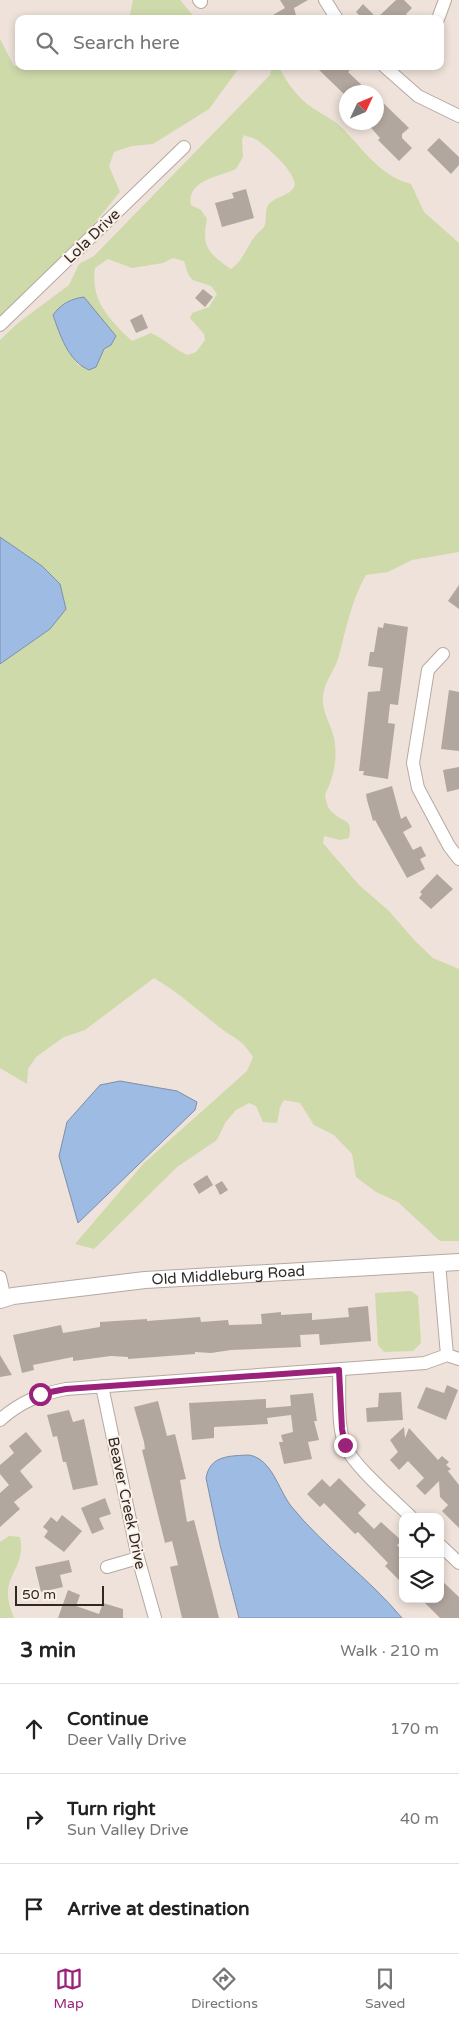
<!DOCTYPE html>
<html lang="en">
<head>
<meta charset="utf-8">
<style>
  body { margin:0; font-family:"Varela Round",sans-serif; background:#f6f6f6; color:#222 }
  .controls { position:absolute; right:15px; bottom:15px; display:grid; overflow:hidden; border-radius:10px; box-shadow:0 2px 8px #0003 }
  .controls button { width:45px; height:45px; display:grid; place-items:center; padding:0; border:0; border-bottom:1px solid #e0e0e0; background:#fff; color:#222; font:25px sans-serif }
  .compass { position:absolute; left:339px; top:85px; width:45px; height:45px; border-radius:50%; background:#fff; box-shadow:0 2px 8px #0003; rotate:46deg }
  .scale { position:absolute; left:15px; bottom:12px; width:89px; box-sizing:border-box; padding-left:5px; border:2px solid #2e2926; border-top:0; font-size:14px; line-height:18px; white-space:nowrap; color:#2e2926; -webkit-text-stroke:4px #fcf0e7; paint-order:stroke }
  .stop { position:absolute; width:15px; height:15px; margin:-11px; border:4px solid #9b227b; border-radius:50%; background:#fff }
  .stop.end { background:#9b227b; border-color:#fff; box-shadow:0 1px 5px #0008 }
  .list { margin:0; padding:0; list-style:none }
  h2 { display:flex; justify-content:space-between; align-items:center; height:65px; margin:0; padding:0 20px; font-size:21px }
  h2 small { font-size:16px; font-weight:400; color:#767676 }
  .list li { display:grid; grid-template-columns:32px 1fr auto; gap:15px; align-items:center; box-sizing:border-box; height:90px; padding:0 20px; border-top:1px solid #e0e0e0 }
  .list b { display:block; font-size:19px; white-space:nowrap }
  .list p { margin:0; font-size:16px; white-space:nowrap; color:#767676 }
  .list em { font-size:16px; font-style:normal; color:#767676 }
  .icon { flex:none; width:28px; height:28px; fill:none; stroke:currentColor; stroke-width:2; stroke-linecap:round; stroke-linejoin:round }
  .map { position:relative; flex:none; width:459px; height:1618px; overflow:hidden }
  .search { position:absolute; background:#fff; box-shadow:0 2px 8px #0003; left:15px; right:15px; top:15px; height:55px; display:flex; align-items:center; gap:12px; box-sizing:border-box; padding:0 18px; border-radius:10px; color:#767676; font-size:19px }
  .sheet { height:335px; background:#fff }
  nav { display:flex; justify-content:space-around; align-items:center; box-sizing:border-box; height:70px; border-top:1px solid #e0e0e0; background:#fff; font-size:14px; color:#767676 }
  nav a { display:grid; justify-items:center; gap:2px }
  nav .on { color:#9b227b }
  .map>svg:first-child { display:block }
  .green { fill:#cedaaa; fill-rule:evenodd }
  .water { fill:#9dbbe3; stroke:#7c8faa }
  .building { fill:#b2a79f }
  .lines { fill:none; stroke-linecap:round; stroke-linejoin:round }
  .minor-casing { stroke:#b5a9a1; stroke-width:14 }
  .major-casing { stroke:#b5a9a1; stroke-width:18 }
  .minor { stroke:#fff; stroke-width:12 }
  .major { stroke:#fff; stroke-width:16 }
  .route { stroke:#9b227b; stroke-width:6 }
  .labels { text-anchor:middle; dominant-baseline:central; stroke-width:4; stroke-linejoin:round; paint-order:stroke }
  .street-label { font-size:15px; fill:#2e2926; stroke:#fcf0e7 }
</style>
</head>
<body>
<div class="map">
<svg width="459" height="1618" viewBox="0 0 459 1618">
  <rect width="100%" height="100%" fill="#eee2da"/>
  <!-- green -->
  <path class="green" d="M133,0H180L196,19H129Z
    M0,39L14,66L56,70L65,66H237L239,68L209,109L153,144L132,146L114,152L109,166L120,192L70,253L0,319Z
    M272,66L279,67C286,81 295,94 307,104C317,112 330,117 340,126C362,147 379,176 411,184L424,212L459,243V552L412,560L388,572L366,575C351,601 346,630 338,659C333,674 322,684 323,702C323,711 329,722 332,731C339,751 335,776 325,794C326,801 327,808 333,813C345,824 353,818 349,838L340,840L324,836L323,843L359,885L389,911L415,941L433,958L459,969V1241H440L398,1202L376,1192L356,1177L352,1154L334,1135L314,1125L300,1103L284,1100L280,1107L277,1123L263,1122L256,1106L249,1103L236,1110L225,1123L217,1140L177,1167L94,1249L75,1244L144,1163L247,1071L253,1057C240,1037 236,1040 219,1027C198,1010 178,992 154,978L85,1030L64,1037L36,1057L28,1069L27,1084L0,1068V664L50,629L42,566L0,537V340L18,323L69,285L79,264L94,256L270,75ZM244,135C247,137 252,137 255,139C265,144 300,176 294,187C288,198 271,196 267,208C265,214 267,221 264,227C262,230 258,232 256,235C246,247 244,260 231,269C209,254 201,247 207,219L201,210L191,205C186,180 219,177 236,169L243,157L242,140ZM173,258L184,261C191,284 190,278 211,286L217,294L209,307L192,313L190,318L204,334L205,340L196,352L187,355C174,349 165,339 151,333L132,341C110,320 90,301 95,268L108,259L132,268L163,263ZM84,297L116,336L111,345L79,366L69,353L53,315C61,304 70,299 84,297Z
    M411,1291L418,1296L421,1343L413,1351L384,1352L378,1345L375,1293Z
    M9,1536L20,1537C25,1563 11,1569 8,1590C7,1599 11,1610 14,1618H0V1542Z"/>
  <!-- water -->
  <path class="water" d="M84,297L116,336L111,345L104,349L96,367L89,370C68,361 60,335 53,315C61,304 70,299 84,297Z
    M0,537L42,566L60,584L66,609L50,629L0,664Z
    M120,1081L177,1091L197,1102L195,1110L78,1223L59,1156L67,1122L100,1085Z
    M249,1455C272,1459 278,1489 291,1506C324,1547 368,1577 402,1618H239L220,1545L206,1478C210,1455 230,1456 249,1455Z"/>
  <!-- building -->
  <path class="building" d="M280,0H308L294,8L297,19H266L285,8Z
    M396,0H404L412,8L406,14L410,19H363L356,12L363,4L377,18Z
    M315,66H354L348,72L369,92H346L345,95Z
    M376,96L409,128L402,134V138L412,148L399,161L378,140L380,138L366,122H376Z
    M439,138L459,157V165L451,174L427,150Z
    M246,189L254,218L222,227L215,203L234,198L232,193Z
    M203,289L213,297L205,307L195,298Z
    M142,314L148,328L136,333L130,320Z
    M459,585V609L448,601Z
    M384,623L408,627L398,705L390,704L388,723L395,724L388,779L363,775L364,771H359L368,692L380,691L383,668L368,666L370,652H374L378,627L383,628Z
    M449,690L459,692V751L441,749Z
    M459,767V789L447,792L443,770Z
    M392,786L401,819L406,816L412,827L403,832L413,850L421,846L426,856L420,859L425,869L407,878L375,820L373,821L367,800L366,794Z
    M437,874L453,889L431,909L419,898L422,894L420,892Z
    M207,1175L213,1185L199,1194L193,1184Z
    M222,1181L228,1190L220,1195L215,1185Z
    M368,1306L371,1341L320,1345L319,1334L300,1335L301,1347L231,1350L211,1353L195,1352V1354L128,1359V1357L111,1356L73,1361V1357L33,1365L34,1370L22,1373L13,1335L61,1325L63,1333L100,1327V1322L147,1319V1321L200,1317L201,1322L228,1320L229,1325L262,1324L261,1314L281,1312V1315L312,1313V1320L349,1317L348,1308Z
    M0,1355L12,1375L0,1377Z
    M447,1385L458,1390L446,1420L417,1408L426,1387L444,1393Z
    M401,1392L403,1420L367,1422L366,1408L378,1407L379,1393Z
    M313,1393L317,1421H314L319,1440L308,1442L312,1459L284,1464L279,1442H283L281,1435L293,1432L291,1415L267,1418L268,1424L214,1427V1438L192,1440L189,1403L266,1399V1408L291,1406L290,1395Z
    M158,1401L167,1436L175,1434L186,1479L180,1480L187,1522L194,1520L219,1618H182L170,1567L178,1565L172,1541L165,1543L142,1450L145,1449L144,1442L134,1407Z
    M69,1410L73,1422L84,1419L98,1485L73,1490L66,1462H63L57,1436L53,1437L47,1415Z
    M404,1427L405,1438L409,1428L438,1460L442,1456L449,1462L446,1465L451,1469L448,1471L459,1485V1528L442,1511L448,1505L440,1497L439,1481L425,1495L416,1486L424,1478L408,1461L399,1470L390,1460L398,1452L390,1440Z
    M26,1432L42,1451L20,1471L33,1487L14,1502L20,1509L0,1527V1493L9,1485L0,1474V1465L14,1453L9,1446Z
    M339,1478L366,1505L358,1513L374,1529L381,1522L402,1541L397,1545L403,1551V1584L385,1566L388,1563L358,1532L355,1534L324,1503L320,1507L307,1494L322,1479L330,1487Z
    M105,1498L111,1514L99,1518L104,1529L92,1534L81,1508Z
    M62,1515L82,1531L64,1552L44,1537L48,1531L43,1527L51,1517L57,1522Z
    M69,1560L72,1572L60,1575L63,1587L41,1592L35,1567Z
    M440,1579L459,1597V1618H440L421,1599H440Z
    M68,1590L80,1595L76,1606L99,1614L103,1603L123,1609V1618H58Z"/>
  <g class="lines">
    <defs>
      <path id="minor" d="M199,0L201,2
        M325,0L337,19
        M438,19L445,0
        M384,66L418,96L459,116
        M0,325L184,147
        M443,654L428,670L413,763L418,788L449,846L459,859
        M439,1263L447,1355
        M0,1277L5,1299
        M447,1355L459,1359
        M339,1370C340,1393 337,1421 344,1443C351,1464 394,1500 411,1517
        M102,1386L138,1558L155,1618
        M0,1420C20,1402 40,1394 66,1389L425,1363L447,1355
        M440,1545L459,1563
        M107,1567L138,1558"/>
      <g id="major">
        <path id="s1" d="M0,1300L13,1296L145,1280L459,1262"/>
      </g>
    </defs>
    <!-- minor casing -->
    <use href="#minor" class="minor-casing"/>
    <!-- major casing -->
    <use href="#major" class="major-casing"/>
    <!-- minor -->
    <use href="#minor" class="minor"/>
    <!-- major -->
    <use href="#major" class="major"/>
  </g>
  <g class="lines">
    <!-- route -->
    <path class="route" d="M40,1394L66,1389L339,1370L342,1429L345,1445"/>
  </g>
  <g class="labels">
    <!-- street labels -->
    <g class="street-label">
      <text transform="translate(92 236) rotate(-44)">Lola Drive</text>
      <text stroke="none"><textPath href="#s1" startOffset="230">Old Middleburg Road</textPath></text>
      <text transform="translate(127 1503) rotate(78)">Beaver Creek Drive</text>
    </g>
  </g>
</svg>
<div class="controls">
<button><svg class="icon" aria-label="locate" viewBox="0 0 24 24"><circle cx="12" cy="12" r="6"/><path d="M12 2v4M12 18v4M2 12h4M18 12h4"/></svg></button>
<button><svg class="icon" aria-label="layers" viewBox="0 0 24 24"><path d="M12 4l9 5-9 5-9-5zM3 14l9 5 9-5"/></svg></button>
</div>
<svg class="compass" viewBox="-18 -18 36 36"><path d="M0-13l5 13h-10z" fill="#e53935"/><path d="M0 13l5-13h-10z" fill="#767676"/></svg>
<div class="scale">50 m</div>
<div class="stop" style="left:40px;top:1394px"></div>
<div class="stop end" style="left:345px;top:1445px"></div>
<div class="search"><svg class="icon" aria-label="search" viewBox="0 0 24 24"><circle cx="10" cy="10" r="6"/><path d="M15 15l6 6"/></svg>Search here</div>
</div>
<section class="sheet">
<h2>3 min<small>Walk · 210 m</small></h2>
<ul class="list">
<li><svg class="icon" aria-label="ahead" viewBox="0 0 24 24"><path d="M12 20V5M6 11l6-6 6 6"/></svg><div><b>Continue</b><p>Deer Vally Drive</p></div><em>170 m</em></li>
<li><svg class="icon" aria-label="right" viewBox="0 0 24 24"><path d="M7 20v-9h11M14 6l5 5-5 5"/></svg><div><b>Turn right</b><p>Sun Valley Drive</p></div><em>40 m</em></li>
<li><svg class="icon" aria-label="arrive" viewBox="0 0 24 24"><path d="M6 21V4h12l-3 4 3 4H6"/></svg><div><b>Arrive at destination</b></div></li>
</ul>
</section>
<nav>
<a class="on"><svg class="icon" aria-label="map" viewBox="0 0 24 24"><path d="M3 6l6-2 6 2 6-2v14l-6 2-6-2-6 2zM9 4v14M15 6v14"/></svg>Map</a>
<a><svg class="icon" aria-label="directions" viewBox="0 0 24 24"><path d="M12 3l9 9-9 9-9-9zM9 14v-3h6M13 9l2 2-2 2"/></svg>Directions</a>
<a><svg class="icon" aria-label="saved" viewBox="0 0 24 24"><path d="M7 4h10v16l-5-4-5 4z"/></svg>Saved</a>
</nav>
</body>
</html>
